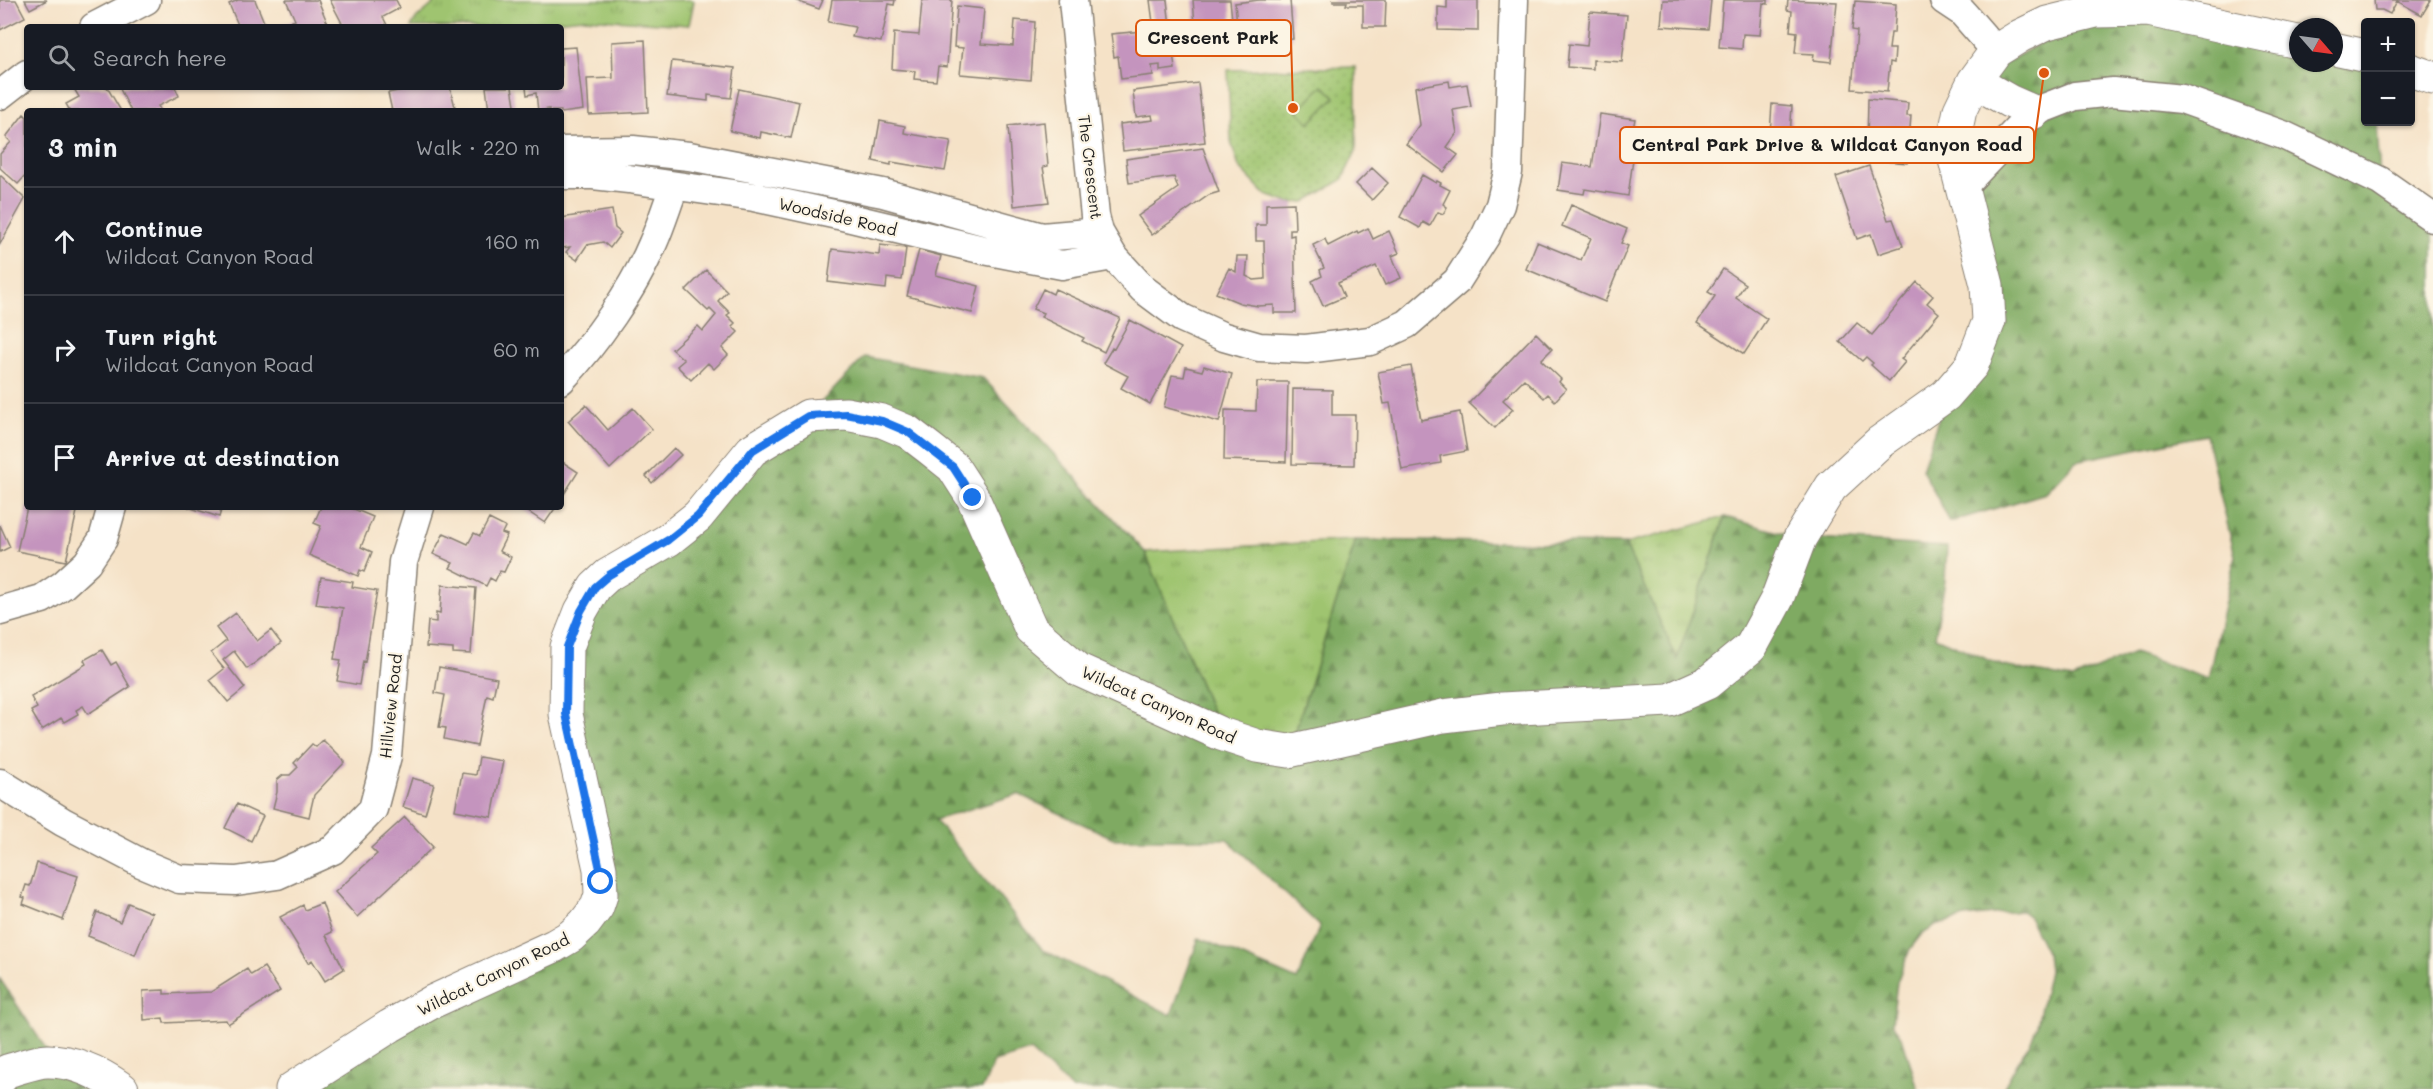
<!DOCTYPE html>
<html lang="en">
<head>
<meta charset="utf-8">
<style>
  body { margin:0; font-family:Mali,sans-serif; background:#242831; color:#f1f3f6 }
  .controls { position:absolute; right:18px; top:18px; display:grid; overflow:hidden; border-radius:6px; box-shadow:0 2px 4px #0004 }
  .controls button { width:54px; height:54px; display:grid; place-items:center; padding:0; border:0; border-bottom:2px solid #363941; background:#171b24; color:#f1f3f6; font:30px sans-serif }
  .compass { position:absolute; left:2289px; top:18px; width:54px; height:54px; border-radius:50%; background:#171b24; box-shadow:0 2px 4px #0004; rotate:118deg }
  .stop { position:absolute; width:18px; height:18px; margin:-14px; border:4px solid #1a73e8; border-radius:50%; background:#fff }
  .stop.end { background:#1a73e8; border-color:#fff; box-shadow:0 2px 6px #0008 }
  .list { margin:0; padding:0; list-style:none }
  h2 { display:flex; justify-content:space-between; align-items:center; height:78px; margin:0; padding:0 24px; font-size:26px }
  h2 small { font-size:20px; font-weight:400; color:#9ea1a6 }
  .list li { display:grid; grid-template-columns:39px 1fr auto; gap:18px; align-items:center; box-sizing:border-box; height:108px; padding:0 24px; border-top:2px solid #363941 }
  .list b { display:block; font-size:22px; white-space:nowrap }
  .list p { margin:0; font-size:20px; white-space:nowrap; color:#9ea1a6 }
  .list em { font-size:20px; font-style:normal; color:#9ea1a6 }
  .icon { flex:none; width:33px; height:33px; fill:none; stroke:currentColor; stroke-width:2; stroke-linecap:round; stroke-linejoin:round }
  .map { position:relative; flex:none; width:2433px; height:1089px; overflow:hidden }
  .search { position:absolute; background:#171b24; box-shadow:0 2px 4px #0004; left:24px; top:24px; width:540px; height:66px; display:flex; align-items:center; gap:15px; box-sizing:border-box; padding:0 21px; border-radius:6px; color:#9ea1a6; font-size:22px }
  .panel { position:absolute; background:#171b24; box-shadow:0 2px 4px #0004; left:24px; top:108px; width:540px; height:402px; border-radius:6px }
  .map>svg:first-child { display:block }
  .grass { fill:url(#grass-tufts); stroke:#5e7046; stroke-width:1.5 }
  .forest { fill:url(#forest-firs); stroke:#4e633f; stroke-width:1.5; fill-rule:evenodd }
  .park { fill:url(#park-dots); stroke:#5e7046; stroke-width:1.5 }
  .pitch { fill:#9fc46f; stroke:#5e7046; stroke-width:1.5 }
  .building { fill:#c494be }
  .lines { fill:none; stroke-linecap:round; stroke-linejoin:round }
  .minor-casing { stroke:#887f72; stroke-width:31 }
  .tertiary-casing { stroke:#887f72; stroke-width:35 }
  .minor { stroke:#fff; stroke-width:28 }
  .tertiary { stroke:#fff; stroke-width:33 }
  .route { stroke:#1a73e8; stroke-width:8 }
  .labels { text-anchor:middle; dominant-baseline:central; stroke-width:4.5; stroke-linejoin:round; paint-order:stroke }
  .street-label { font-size:16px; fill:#1c1c1c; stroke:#fcf5e5 }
  .leader { fill:none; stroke:#de560d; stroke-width:2 }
  .callout-dot { fill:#de560d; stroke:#fcf5e5; stroke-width:2 }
  .callout { fill:#fcf5e5; stroke:#de560d; stroke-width:2 }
  .callout-label { font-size:18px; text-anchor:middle; font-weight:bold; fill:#1c1c1c }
</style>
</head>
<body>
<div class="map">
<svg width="2433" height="1089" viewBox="0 0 2433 1089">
  <defs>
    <pattern id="grass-tufts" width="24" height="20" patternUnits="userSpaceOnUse" patternTransform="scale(1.5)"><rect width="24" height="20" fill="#9fc46f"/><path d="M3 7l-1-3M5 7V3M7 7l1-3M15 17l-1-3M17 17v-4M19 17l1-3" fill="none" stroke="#88a860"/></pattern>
    <pattern id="forest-firs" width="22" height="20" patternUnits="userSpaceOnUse" patternTransform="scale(1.5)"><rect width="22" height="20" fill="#7faa62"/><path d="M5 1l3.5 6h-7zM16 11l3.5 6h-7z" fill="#678a50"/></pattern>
    <pattern id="park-dots" width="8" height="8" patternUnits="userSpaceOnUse" patternTransform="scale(1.5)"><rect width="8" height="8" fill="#9fc46f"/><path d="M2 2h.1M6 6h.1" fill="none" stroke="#88a860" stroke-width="1.8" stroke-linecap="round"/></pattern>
  </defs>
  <rect width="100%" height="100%" fill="#fcf5e5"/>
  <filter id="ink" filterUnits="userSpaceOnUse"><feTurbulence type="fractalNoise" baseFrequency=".0167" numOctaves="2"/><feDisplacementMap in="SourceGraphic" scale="12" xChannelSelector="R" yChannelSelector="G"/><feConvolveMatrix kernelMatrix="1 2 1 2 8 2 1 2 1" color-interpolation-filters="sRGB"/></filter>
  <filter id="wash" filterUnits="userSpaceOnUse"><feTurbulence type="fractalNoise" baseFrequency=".008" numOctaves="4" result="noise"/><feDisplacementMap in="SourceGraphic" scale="24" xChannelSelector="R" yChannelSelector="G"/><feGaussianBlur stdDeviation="1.35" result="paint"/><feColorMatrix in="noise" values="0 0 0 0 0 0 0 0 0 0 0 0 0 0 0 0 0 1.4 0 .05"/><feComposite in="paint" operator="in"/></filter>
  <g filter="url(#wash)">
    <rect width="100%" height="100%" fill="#f5e2c7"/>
    <!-- grass -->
    <path class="grass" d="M438,0H691L694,1L689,25L584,18L492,27H411L417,18Z
      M1725,517L1677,660L1625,544Z
      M1356,540L1289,751L1221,734L1145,552Z"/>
    <!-- forest -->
    <path class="forest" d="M2096,11L2298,42V63H2334L2365,56L2366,122H2377L2380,181L2433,218V1089H2003L2021,1056L2030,1044L2037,1025L2049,971L2047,954L2028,916L2021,911L1965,917L1937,925L1921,935L1910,949L1897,982L1892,1023L1903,1040L1918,1089H1072L1030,1051L994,1062L982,1089H293L597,907L566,714L581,611L808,416L865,357L983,378L1145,552L1221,734L1289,751L1356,540L1625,544L1677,659L1725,517L1800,538L1947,547L1945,581L1935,637L2003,666L2073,679L2134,653L2208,679L2235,556L2206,435L2076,461L2046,493L1950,522L1922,469L1946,395L1989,321L1962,187L2034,112L1974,81ZM1018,794L1115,839H1227L1320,926L1297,980L1199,938L1171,1015L1043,950L935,820Z
      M0,979L50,1055L122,1089H0Z"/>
    <!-- park -->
    <path class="park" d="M1356,67V151L1342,180L1305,202L1289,203L1266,195L1239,167L1231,142L1228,70Z"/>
    <!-- pitch -->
    <path class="pitch" d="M1323,85L1335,97L1310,123L1298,111Z"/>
    <g id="blocks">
      <!-- building -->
      <path class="building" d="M0,0H16L25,17L0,30Z
        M25,0H47L30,9Z
        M238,0H255L266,27H239L229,4Z
        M286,0H318L329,27H278L295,20Z
        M330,0H396L400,8L383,17L388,27H344Z
        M794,0H823L819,9Z
        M832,0H895L894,5L889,4L881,42L852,37L855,27L828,22Z
        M925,0H952L947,67L938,66L936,81L914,79L915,71L892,69L894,33L919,35L922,1Z
        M1150,0H1167L1175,69L1160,71V65L1152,66L1153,75L1121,79L1118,56L1114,57L1111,34L1154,30Z
        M1193,0H1230L1232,20L1195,24Z
        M1259,0H1290L1293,39L1264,41L1262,23L1237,25L1235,3Z
        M1333,0H1386L1385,27H1363V5H1346L1347,2H1333Z
        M1447,0H1478V31L1438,30V7L1447,8Z
        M1663,0H1711L1708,29L1661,26Z
        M1723,0H1768V4L1763,3L1760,35L1743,34L1742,49L1719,47Z
        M1788,0L1837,2L1831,62L1813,60L1814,54L1795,53L1797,32L1790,31L1792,11L1787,10Z
        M2374,0H2431L2422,15L2397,1L2390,14L2382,10H2375Z
        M1855,1L1896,4L1894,33H1891L1889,49H1895L1894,63L1890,62L1887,92L1852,89L1857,31L1852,30Z
        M957,6L984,9L981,44L1013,46L1015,20L1035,22L1031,80L960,74L963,48L954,47Z
        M1590,12L1627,15L1622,62L1593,60V69L1567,67L1569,44L1587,46Z
        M645,40L648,112L589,115L587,79L613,78L612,42Z
        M576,47L583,110L561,113V111H549V109L538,111L536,93L527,95L526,87H561V48Z
        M672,61L735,68L731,98L708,95V101L667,96Z
        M1449,81L1450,87L1467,84L1471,107L1453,110L1457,133L1447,147L1458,155L1444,172L1406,144L1420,125L1415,87Z
        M1198,83L1205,142L1123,151L1120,124L1153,120L1152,115L1136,117L1133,91Z
        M73,87H107L121,111H66L69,109L66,104L79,97Z
        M119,87H175L179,96L158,106L161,111H131Z
        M417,87H450L456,111H392L388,93Z
        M486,87H512L516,111H489Z
        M739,89L799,102L791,138L761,132L760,138L730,131Z
        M1868,99L1908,103L1907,116H1911L1907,163L1862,159L1864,143L1867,144Z
        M1772,104L1792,106L1790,135L1770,134Z
        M24,114L27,117V174L18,184L0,168V154L11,142L6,137Z
        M1600,114L1635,119L1629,151L1634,152L1628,196L1585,189L1584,194L1558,190L1562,163L1592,167Z
        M880,121L905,126L904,133L951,141L945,171L891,162V165L873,161Z
        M1044,122L1048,166L1043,167L1049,202L1014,206L1008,126Z
        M1203,148L1219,192L1209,195L1152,235L1138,216L1178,188L1174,177L1129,183L1126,159Z
        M1869,166L1888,220L1893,219L1903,246L1878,254L1871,234L1857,239L1836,177Z
        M1372,168L1388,183L1372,200L1356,184Z
        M0,175L25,199L0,244Z
        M1422,175L1436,183L1437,181L1441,183L1440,185L1450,190L1443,204L1447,207L1443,214L1438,212L1430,226L1423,222L1420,228L1400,217Z
        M1294,203L1295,229H1290V236L1294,235L1296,313H1274V305L1258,306L1240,303L1216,293L1229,268L1236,272L1237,256H1248L1246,276L1254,280L1265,279L1264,241H1256V225H1266V204Z
        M1571,205L1627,229L1621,243L1628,246L1605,302L1526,269L1537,242L1581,260L1591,238L1562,226Z
        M612,210L615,228L621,233L610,248L603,242L587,245L577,260L566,252L570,247L561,248V218Z
        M1368,228L1373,239L1389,231L1399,253L1392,256L1401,278L1385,285L1376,266L1338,283L1344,297L1323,306L1312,281L1322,276L1320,270L1324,268L1313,245L1325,239L1328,246L1357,231L1358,233Z
        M880,245L906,248L902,280L887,278L886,289L828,282L832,249L879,255Z
        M919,250L941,256L936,275L979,286L972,313L907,296Z
        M1723,269L1745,284L1736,298L1767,319L1744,354L1697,323L1715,296L1708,292Z
        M706,270L727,291L718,301L730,313L727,315L735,323L732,326L738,332L722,348L728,355L714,369L708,363L691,380L677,366L684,360L672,349L698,326L703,331L716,315L710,309L708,311L686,290Z
        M1917,282L1933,296L1927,303L1939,313L1901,359L1905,362L1889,381L1871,365L1873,363L1866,357L1862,361L1840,342L1857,323L1872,335Z
        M1043,289L1053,294L1055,289L1120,318L1104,352L1082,341L1084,338L1041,317L1043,313L1033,309Z
        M1130,320L1181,348L1150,404L1121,388L1128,376L1103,363L1112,348L1114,349Z
        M1536,333L1552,349L1541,360L1561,379L1559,382L1566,389L1555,401L1548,394L1544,398L1524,379L1503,400L1513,409L1495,428L1469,403Z
        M1204,366L1232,374L1219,422L1164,407L1172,375L1184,377L1186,367L1202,371Z
        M1411,366L1421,420L1460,412L1467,451L1440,456L1441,463L1402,470L1390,403L1384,404L1378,372Z
        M1257,382H1288L1286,462L1224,460L1225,410L1256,411Z
        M1293,389L1332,390V415H1355L1354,465L1292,464Z
        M586,405L608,430L633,408L652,429L610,469L568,421Z
        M674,448L681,455L652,483L646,476Z
        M561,461L578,472L561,499Z
        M27,507H78L66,561L17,551Z
        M188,507H222L219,517Z
        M321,507H349L373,517L361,547L372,552L364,572L360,570L358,576L309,555L321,526L314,523Z
        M521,507H556L545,523Z
        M489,519L505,527L502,533L507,535L499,551L511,557L504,572L500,571L495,581L490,578L486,586L450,568L453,563L433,554L444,533L468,544L474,533L480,536Z
        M0,525L10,547L0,552Z
        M321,577L353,582L352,587L377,591L365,662L363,661L359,685L337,681L341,660L334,659L343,608L316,604Z
        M442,585L476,588L471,654L453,653V649L426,647L428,621L436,622V613L440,614Z
        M236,613L257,641L271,630L281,643L247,669L234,651L223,660L245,688L228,702L210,680L224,669L211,653L226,641L216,628Z
        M102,650L111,665L116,662L130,687L88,714L83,706L76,710L78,714L64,722L61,718L42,730L31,711L37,708L31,697L86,664L84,660Z
        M439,667L497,678L493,697L487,695L477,746L444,739L446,728L439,727L445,695L435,693Z
        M323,740L345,762L314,795L309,817L273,808L277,792V780L283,775H290L298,767L294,763L312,744L316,747Z
        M479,757L503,761L492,817L455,810L462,773L476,775Z
        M412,778L434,784L425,814L403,807Z
        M237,804L263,816L251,841L225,828Z
        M405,817L433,847L357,917L335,892L377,854L371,848Z
        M37,863L78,876L63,920L23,904L25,898L22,897L26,885L30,886Z
        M128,903L152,913L135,955L88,936L97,912L120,922Z
        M322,903L332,932L326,935L344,969L325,981L312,960L308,963L280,917L303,905L305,910Z
        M264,967L280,991L228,1024L226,1020L164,1023L163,1018L144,1020L143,991L164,990V994L211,992L247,969L251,975Z"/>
    </g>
  </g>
  <g filter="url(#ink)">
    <use href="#blocks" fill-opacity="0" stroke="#887f72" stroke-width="1.5"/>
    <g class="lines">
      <defs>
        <path id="minor" d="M1073,0L1095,216L1099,232L1113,256L1143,289L1182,318L1224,337L1259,347L1306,349L1370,341L1407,324L1457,281L1485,237L1500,205L1508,172L1514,0
          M1944,0L1962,12L1996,51
          M94,27L146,0
          M0,95L27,74
          M561,151L633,150L689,156L883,193L1042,237L1099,232
          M561,175H593L629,179L754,197L838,215L984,250L1062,265L1113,256
          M1962,187L2034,112L2075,96L2113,92L2182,99L2283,135L2380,181L2433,218
          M561,380C595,344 634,289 653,243C661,225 667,205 674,187
          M0,611L42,599L63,585L87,563L103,539L112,507
          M0,783L63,822L141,863L179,879L236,881L277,875L333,850L373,809L387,756L403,562L420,507"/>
        <path id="tertiary" d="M2334,49L2366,56
          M2410,70L2433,78
          M1974,81L2009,101L2034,112
          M0,1079L7,1071C19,1068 35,1061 48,1061C75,1061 101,1074 122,1089
          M292,1089L390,1026L432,1002L554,946L571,936L585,923L597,907L601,895L600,869L566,714L567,647L581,611L595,587L608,575L668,540L698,516L752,450L808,416L846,414L882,421L908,432L929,448L953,467L973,498L1031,629L1079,670L1221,734L1257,746L1289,751L1443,716L1502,709L1669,700L1707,683L1751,647L1777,599L1800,538L1831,487L1880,442L1946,395L1972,365L1989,321L1987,285L1952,148L1960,110L1974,81L1996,51L2020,36L2047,23L2096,11L2148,10L2298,42"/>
      </defs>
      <!-- minor casing -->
      <use href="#minor" class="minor-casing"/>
      <!-- tertiary casing -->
      <use href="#tertiary" class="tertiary-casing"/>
      <!-- minor -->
      <use href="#minor" class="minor"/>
      <!-- tertiary -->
      <use href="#tertiary" class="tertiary"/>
    </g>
  </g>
  <g class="lines" filter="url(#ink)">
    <!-- route -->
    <path class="route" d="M601,882L600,869L566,714L567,647L581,611L595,587L609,575L668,540L698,516L753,450L808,416L846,414L882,421L908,432L953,467L973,498"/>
  </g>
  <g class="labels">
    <!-- street labels -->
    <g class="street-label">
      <text transform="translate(1091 167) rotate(83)">The Crescent</text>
      <text transform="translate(838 216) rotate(13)">Woodside Road</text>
      <text transform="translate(1159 704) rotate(24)">Wildcat Canyon Road</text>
      <text transform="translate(390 706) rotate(-84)">Hillview Road</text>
      <text transform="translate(493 974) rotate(-26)">Wildcat Canyon Road</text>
    </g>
  </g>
  <!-- callouts -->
  <path class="leader" d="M1293 108L1291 38M2044 73L2034 145"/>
  <g class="callout-dot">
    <circle cx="1293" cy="108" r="6"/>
    <circle cx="2044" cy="73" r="6"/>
  </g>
  <g class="callout">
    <rect x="1136" y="20" width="155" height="36" rx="6"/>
    <rect x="1620" y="127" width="414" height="36" rx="6"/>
  </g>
  <g class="callout-label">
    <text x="1213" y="44">Crescent Park</text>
    <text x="1827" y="151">Central Park Drive &amp; Wildcat Canyon Road</text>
  </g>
</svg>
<div class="controls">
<button>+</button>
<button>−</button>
</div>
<svg class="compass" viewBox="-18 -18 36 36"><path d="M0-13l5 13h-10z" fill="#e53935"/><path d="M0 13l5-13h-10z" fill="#9ea1a6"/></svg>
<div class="stop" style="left:601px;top:882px"></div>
<div class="stop end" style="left:973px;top:498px"></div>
<div class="search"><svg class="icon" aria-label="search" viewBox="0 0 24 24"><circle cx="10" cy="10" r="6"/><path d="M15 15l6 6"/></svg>Search here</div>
<section class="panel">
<h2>3 min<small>Walk · 220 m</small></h2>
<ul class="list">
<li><svg class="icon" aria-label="ahead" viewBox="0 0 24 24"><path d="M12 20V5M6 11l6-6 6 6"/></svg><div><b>Continue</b><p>Wildcat Canyon Road</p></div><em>160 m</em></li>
<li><svg class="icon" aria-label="right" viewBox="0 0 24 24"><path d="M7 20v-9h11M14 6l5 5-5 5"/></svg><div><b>Turn right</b><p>Wildcat Canyon Road</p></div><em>60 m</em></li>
<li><svg class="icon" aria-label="arrive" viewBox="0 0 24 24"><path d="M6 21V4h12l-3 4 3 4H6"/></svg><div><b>Arrive at destination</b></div></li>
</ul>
</section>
</div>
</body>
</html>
